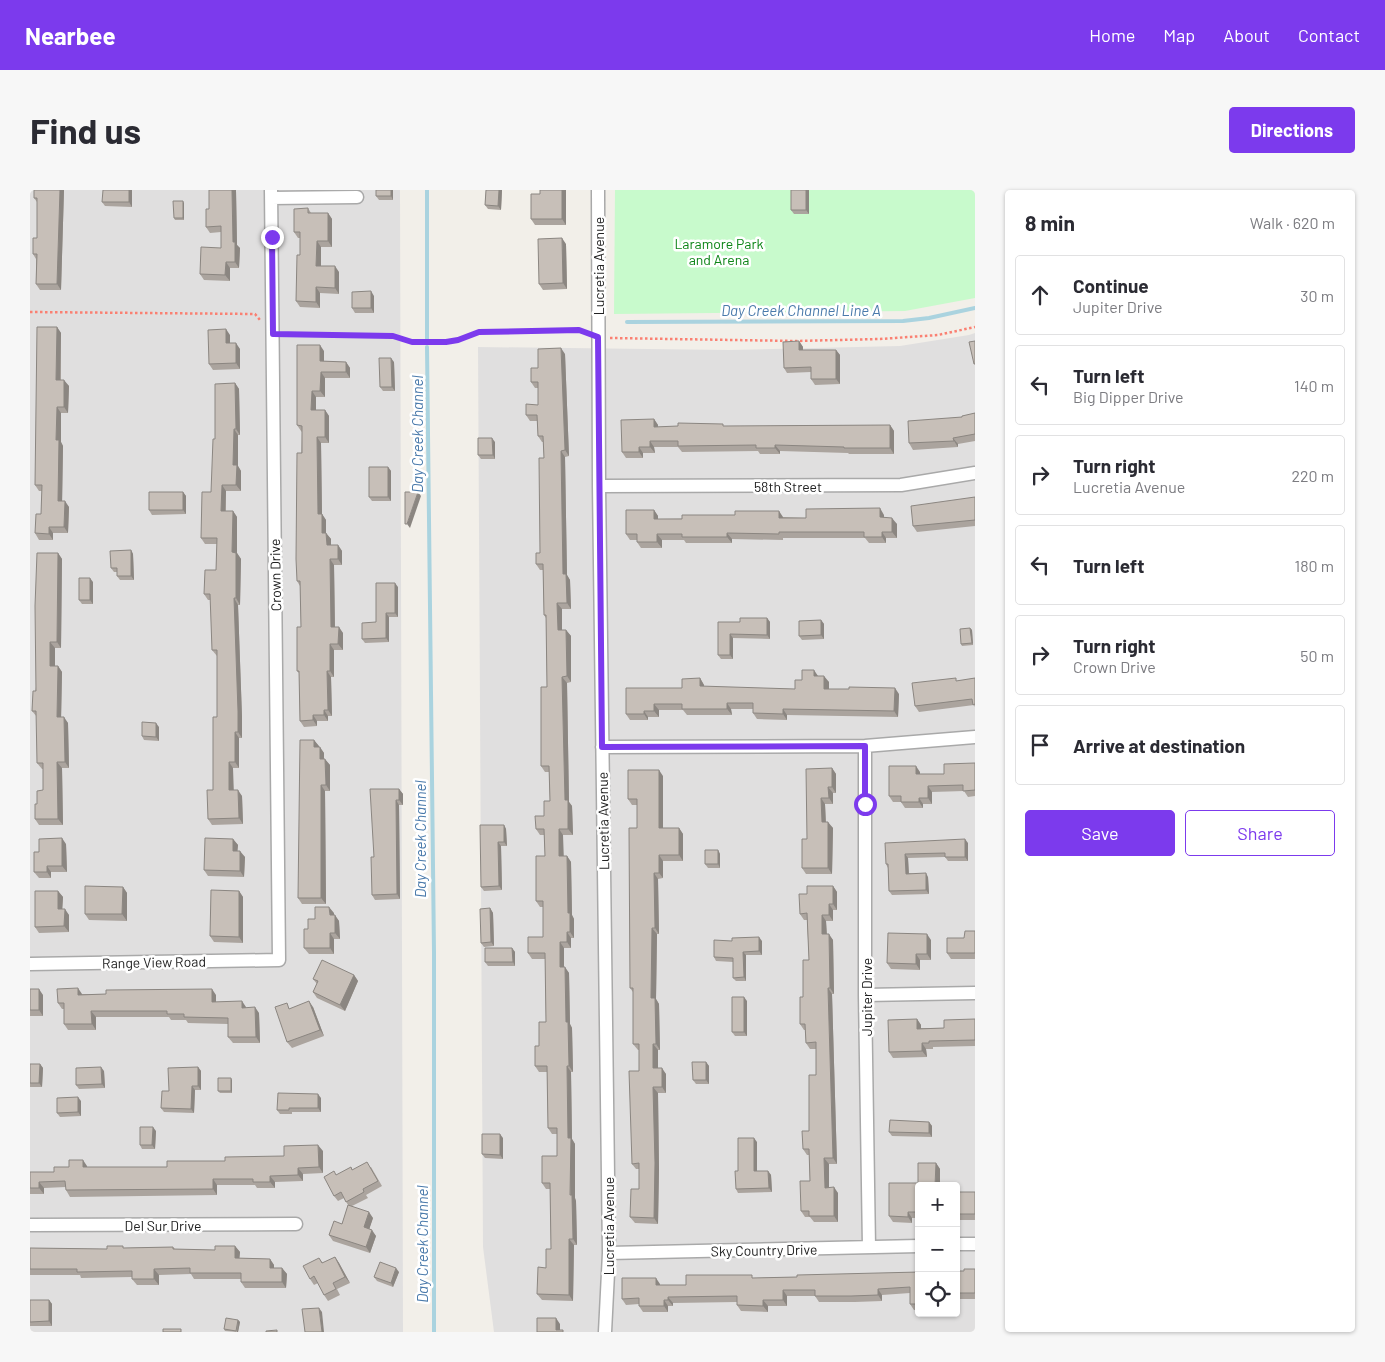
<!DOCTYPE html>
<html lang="en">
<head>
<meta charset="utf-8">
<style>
  body { margin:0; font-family:Barlow,sans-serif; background:#f7f7f7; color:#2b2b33 }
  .controls { position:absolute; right:15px; bottom:15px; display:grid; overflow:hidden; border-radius:5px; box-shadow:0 1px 4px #0004 }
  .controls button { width:45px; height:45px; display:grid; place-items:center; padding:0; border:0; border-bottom:1px solid #e1e1e2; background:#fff; color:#2b2b33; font:25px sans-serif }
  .stop { position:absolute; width:15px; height:15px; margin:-11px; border:4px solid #7c3aed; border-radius:50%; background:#fff }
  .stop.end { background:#7c3aed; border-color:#fff; box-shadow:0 1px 5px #0008 }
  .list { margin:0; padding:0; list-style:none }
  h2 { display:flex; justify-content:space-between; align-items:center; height:65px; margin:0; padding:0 20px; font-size:21px }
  h2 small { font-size:16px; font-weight:400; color:#7c7c81 }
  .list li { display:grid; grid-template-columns:32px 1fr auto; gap:15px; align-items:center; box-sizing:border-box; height:80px; margin:0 10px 10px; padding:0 10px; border:1px solid #e1e1e2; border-radius:5px }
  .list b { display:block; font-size:19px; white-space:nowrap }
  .list p { margin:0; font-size:16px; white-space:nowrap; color:#7c7c81 }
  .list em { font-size:16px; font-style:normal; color:#7c7c81 }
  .actions { display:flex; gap:10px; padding:15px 20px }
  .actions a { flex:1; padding:11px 0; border:1px solid #7c3aed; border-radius:5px; text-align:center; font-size:18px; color:#7c3aed }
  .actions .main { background:#7c3aed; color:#fff }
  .icon { flex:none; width:28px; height:28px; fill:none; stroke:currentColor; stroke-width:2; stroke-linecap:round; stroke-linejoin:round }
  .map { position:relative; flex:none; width:945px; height:1142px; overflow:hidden; border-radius:5px }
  header { display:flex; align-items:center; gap:30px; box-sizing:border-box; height:70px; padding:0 25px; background:#7c3aed; color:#fff }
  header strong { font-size:24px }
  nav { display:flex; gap:28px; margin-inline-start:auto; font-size:18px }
  .intro { display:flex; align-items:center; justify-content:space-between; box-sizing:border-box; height:120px; padding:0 30px }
  h1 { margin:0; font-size:35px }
  .button { padding:12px 22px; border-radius:5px; background:#7c3aed; color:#fff; font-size:18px; font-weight:700 }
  main { display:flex; gap:30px; padding:0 30px }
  aside { flex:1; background:#fff; border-radius:5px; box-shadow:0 1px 4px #0004 }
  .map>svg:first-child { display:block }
  .residential { fill:#e0dfdf; fill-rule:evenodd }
  .park { fill:#c8facc }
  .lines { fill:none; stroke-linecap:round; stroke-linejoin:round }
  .stream { stroke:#aad3df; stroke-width:4 }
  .minor-casing { stroke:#a9a9a9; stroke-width:15 }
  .path { stroke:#fa8072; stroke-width:2.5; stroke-dasharray:2.5 2.5; stroke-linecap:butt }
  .minor { stroke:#fff; stroke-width:12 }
  .wall { fill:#aba49e }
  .shaded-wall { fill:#8b8681 }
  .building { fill:#c7bfb8; stroke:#8b8681 }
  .route { stroke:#7c3aed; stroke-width:6 }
  .labels { text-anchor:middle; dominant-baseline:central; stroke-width:5; stroke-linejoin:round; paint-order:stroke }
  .park-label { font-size:14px; fill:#0c8416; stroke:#fff }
  .street-label { font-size:14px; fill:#222; stroke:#fff }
  .water-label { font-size:15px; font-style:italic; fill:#4a7aab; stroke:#fff }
</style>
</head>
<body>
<header>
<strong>Nearbee</strong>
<nav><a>Home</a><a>Map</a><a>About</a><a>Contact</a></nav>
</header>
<div class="intro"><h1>Find us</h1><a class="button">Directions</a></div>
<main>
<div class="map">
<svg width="945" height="1142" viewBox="0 0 945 1142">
  <rect width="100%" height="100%" fill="#f2efe9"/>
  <!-- residential -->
  <path class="residential" d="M0,0H370L373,1142H0Z
    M945,143V1142H464L453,1057L448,157L699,160L870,156L939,145ZM889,996H926V1123H889Z"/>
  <!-- park -->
  <path class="park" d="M585,0H945V108L875,121L584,124Z"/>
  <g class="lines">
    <!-- stream -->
    <path class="stream" d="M397,0V149
      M597,132L873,131L899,128L945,118
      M397,157L404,762V1142"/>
    <defs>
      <path id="minor" d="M568,0L569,296L579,1063L575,1142
        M241,8L327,7
        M569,296L871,295L945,283
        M835,556V805L839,1057
        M572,557L835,556L945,547
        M0,774L249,770L241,0
        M835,805L945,803
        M0,1035L266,1034
        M926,1054H945
        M579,1063L889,1056"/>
    </defs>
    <!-- minor casing -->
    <use href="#minor" class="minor-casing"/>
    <!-- path -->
    <path class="path" d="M0,122L225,124L230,130
      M254,145L363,147L382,152H416L429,150L449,142L549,140L558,143
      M580,148L766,151L850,149L908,145L945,137"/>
    <!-- minor -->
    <use href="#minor" class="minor"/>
  </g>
  <!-- wall -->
  <path class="wall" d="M4,0H34L31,100H10L6,94V69L3,64L7,48V12L4,8Z
    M102,0V17L75,16L72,12Z
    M179,0H206L207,55L210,58L209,78H200V91L174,90L170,84L191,58V42L180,43L176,37L179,19Z
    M346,0H363V10H349L346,6Z
    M456,0H472L471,20L458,19L455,15Z
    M536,0V35H505L501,29L510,4Z
    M779,0V24H764L761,20Z
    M154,13V30H145L144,28Z
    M278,18L281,23H298L302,29V57H291V76L309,82V104L290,103V118L270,117L266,111L270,65V48H268L264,42Z
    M536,54L537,99L513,100L509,94Z
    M344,106V123H325L322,118Z
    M27,137L31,143V190L39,196L38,223H31V252L33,256L32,311L39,317L38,343H23V350H9L5,343L11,324L12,301H9L5,295Z
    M200,145V153L210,159V179L183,180L179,174Z
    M769,151L773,157V160H806L810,165V194L785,195L781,189V182L757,183L754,178Z
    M294,161V171L316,172L320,178V188H295V207H286V220H295L299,226V253H291L292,324L296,330V343L301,349V355H308L312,361V375H304L305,437L313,443V460H304V487H301L302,526H298V531H287V536L274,537L270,531L269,483L267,481L271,437L270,396L267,391L272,242L271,241L267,235Z
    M535,164L539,266L535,267L537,385L540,390L541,419H532V440H536L541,446V492L537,493L539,612L542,616L543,645H533V666H537L541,672L542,725L544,729V748H541V758H534V777L539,783L540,834L542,838L543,882H541L542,949L545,954V1008L546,1011L547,1055H544L543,1111L512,1110L507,1104L516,1078L521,1059L520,999H516L512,993L527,966V944H522L518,938L517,882H509L505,876L509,856L516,832L515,769H502L498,763L513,747V717H510L506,711L515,666L514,645H510L506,639L514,626L520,611L519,582H515L511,576L517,497L516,428L514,425L513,380H510L506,374L510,363L514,268L513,252H512L508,246L507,231H500L496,225L508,215V198H505L501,192L508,178Z
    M364,172L365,201H353L350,197Z
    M205,193L209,199L210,245H208V276L211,281V301H196V321H203L207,327V363L211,369L210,415H208L212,527V548H209V578H203V600L212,606L213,634L182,635L178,629L183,600L187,527V466L182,460L181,410H178L174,404L186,380L187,354H175L171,348Z
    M945,223V251L928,254V257L883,260L879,253L932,227Z
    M624,229L628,235V237L860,235L864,241V264H819L818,263L750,261V264H730L728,261L652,262L648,257H624L625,263H613V268H596L592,262Z
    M465,252V269H451L448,265Z
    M358,277L361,281V311H342L339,307Z
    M153,302L156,306V324L122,325L119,320Z
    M945,307V336L887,342L883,336Z
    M624,320L628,326V329L753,327L776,328L854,325V327L867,334V348H856V353H839L835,348H753V350L702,349V353H656L654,350H632V358H611L607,352V350H600L596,344Z
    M101,360L103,364L104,390H90L87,386V382H84L81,378Z
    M28,363L32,369L31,458H25V476H28L32,482L31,527L38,533L39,578H32L33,635H9L5,629L7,614L13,600V579H12L7,573V527L2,521Z
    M63,392V414H52L49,410Z
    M368,397V427H359V452L335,453L332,449L346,432Z
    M737,428L740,432V449L703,448V469H691L688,465V432H710Z
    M791,430L794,434V449L772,450L769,446Z
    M940,438L942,440L943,455L932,456L931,454Z
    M788,486L799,492V499L869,504L868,527L757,525V530L727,529L723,523V519H701L702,525H657L653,520H629V527H618V530H600L596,524L652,498L670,488L674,495V497L765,499L772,490Z
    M945,488V517L944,515L889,522L885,516L928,491Z
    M129,537V551L114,550L112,546Z
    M284,550L289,557L294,563V569L300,575V601H295L296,714H272L268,708Z
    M945,573V606L938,607L934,601L902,602V614H893V618H875L871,612H863L859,606L890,582V584H914Z
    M802,578L806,584V603H803V614H795L796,632L803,638L802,684H776L772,678L777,649Z
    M633,586V638H649L653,644V671H633V688L628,689L629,744H627L626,809L629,814L630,860H628V878L636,884V903H628L629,979L628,1034L605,1033L600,1027L609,999V979H606L602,974L609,881V860H608L603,854V802L600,798L607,638V615H602L598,609Z
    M369,599L373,604V615H369L370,709L345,710L342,705L344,667Z
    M474,635L476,639L477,656H471L472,700L454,701L451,697Z
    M203,649L208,655L207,661L215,667L214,687L178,686L174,680Z
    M855,653H938V671H918L915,667L878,668L879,683L898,687L899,704L862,705L859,701L858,678L856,674Z
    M36,654L37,682H21V688H9L4,682L9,662Z
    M688,660L690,664V678H678L675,674Z
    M803,696L807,702V720H803V731H796L797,744L803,750L804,804H802L807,974H799V998L808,1003V1032H784L780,1027H775L771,1021L780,991L779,965H777L773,959L779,941L786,885V859H780L776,853L775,840H774L770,834L773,807L779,770L777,730H774L770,724L777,704Z
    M93,697L97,703V731L59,730L55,724Z
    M28,701L33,707L32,719L39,725V742L9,743L5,737Z
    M209,701L213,707V753L184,752L180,746Z
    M460,718L463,723L464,756L454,757L451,753Z
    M304,723V725L309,731L310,749H304V764H279L274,758L278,739L285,729Z
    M945,741V769H921L917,763L934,748Z
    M901,750V770H890V780L861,779L857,773Z
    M702,751H732V765H716V791H706L703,788V772L686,771L684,767Z
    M482,758L485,762V776H458L455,772Z
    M324,785L328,791L315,821L287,808L283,802L287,794L283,789Z
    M0,799L13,805V826H0Z
    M52,804L186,805V812L216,818L229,823L230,853H203L198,847V834L158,833L156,830H141L139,827H66V840H38L34,834V819H32L28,813Z
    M717,811V846H705L702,842Z
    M283,817L294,846L262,858L257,852L261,818Z
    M887,829L891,835V838H914L945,829V856L903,857V859H896L897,867L863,868L859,862Z
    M676,872L679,876V894H666L663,890Z
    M0,874H10L13,878L12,897H0Z
    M168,877L171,881V900H165L164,923L134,922L131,918L139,901Z
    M74,881L75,898L49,899L46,895Z
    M202,890V903H190L188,901Z
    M291,908V922H262V924H250L247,920Z
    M51,911V926L30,927L27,923Z
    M899,932L902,936V947L862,946L859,942Z
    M126,941L125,959H112L110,955Z
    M473,948V969L455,968L452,964Z
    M727,952V981H738L741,985L742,1002L708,1003L706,999Z
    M293,961V983L273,984V991L245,992V998H227L225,995H187V1005L40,1007L36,1000V997L14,998V1004H0V982H24L57,976V977H137L195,971L254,966Z
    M906,973L910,979L889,996V1028H882V1033L863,1032L859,1026Z
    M341,977L352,996L336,1005L338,1008L322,1016L343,1028L339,1039L346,1046L340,1063L303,1051L299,1045L312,1034L318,1015L314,1008L308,1011L304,1006L307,985L323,980Z
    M926,1002H945V1030H926Z
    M205,1056L210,1062L209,1068L240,1069L244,1075V1078H252L257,1084L256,1098H215L211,1092V1089H164L161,1084L129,1085V1095H107L102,1089V1087L51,1088L50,1085H0V1058L77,1059L94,1058L143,1057L145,1059L185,1060Z
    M305,1067L309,1073L320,1093L307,1099L310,1105L298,1111L294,1105L288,1093L284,1095L280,1089L289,1068L293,1073Z
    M945,1079V1109H926V1081H934Z
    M369,1082L363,1097L347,1091L344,1087Z
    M889,1082V1120H884L880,1114V1103L852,1105V1111L825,1112H789L785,1106H757V1116H738V1122L711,1121L707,1115V1112L643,1113V1116H638V1122H613L609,1116V1114L596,1115L592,1109L630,1094V1095H656L724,1088L767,1087Z
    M0,1110H19L22,1114V1136H0Z
    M208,1130L210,1132L208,1142L195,1141L194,1139Z"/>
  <!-- shaded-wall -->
  <path class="shaded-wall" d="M30,0H34L31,100L27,94Z
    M99,0H102V17L99,12Z
    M202,0H206L207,55L210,58L209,78L205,72L203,52Z
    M361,0H363V10L361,6Z
    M469,0H472L471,20L468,16Z
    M532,0H536V35L532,29Z
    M776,0H779V24L776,20Z
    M153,11L154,13V30L153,28Z
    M298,23L302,29V57L298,51Z
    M532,48L536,54L537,99L533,93Z
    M287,51L291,57V82L286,76Z
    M196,72L200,78V91L195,85Z
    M305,76L309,82V104L305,98Z
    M286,97L290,103V118L286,112Z
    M341,101L344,106V123L341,118Z
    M27,137L31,143L30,196L26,190Z
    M196,139L200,145V159L196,153Z
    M769,151L773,157V165L769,160Z
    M206,153L210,159V179L206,173Z
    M290,155L294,161V177L290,171Z
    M531,158L535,164L539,266L535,260Z
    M806,160L810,165V194L806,189Z
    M361,168L364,172L365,201L362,197Z
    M316,172L320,178V188L316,182Z
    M291,182L295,188V207L290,201Z
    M34,190L39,196L38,223L34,217Z
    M205,193L209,199L210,245L206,239Z
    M282,201L286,207V226L281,220Z
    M27,217L31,223V252L33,256L32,317L28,311L26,250Z
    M295,220L299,226V253L295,247Z
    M624,229L628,235V243L624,237Z
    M860,235L864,241V264L860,258Z
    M204,239L208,245V276L211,281V301L206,295L203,275Z
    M287,247L291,253L292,324L296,330V349L292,343L288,324Z
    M462,248L465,252V269L463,265Z
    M923,248L928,254V257L924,251Z
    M620,251L624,257L625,263L620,257Z
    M745,255L750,261V264L745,258Z
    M609,257L613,263V268L609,262Z
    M531,261L535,267L537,385L540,390L541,419L537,413L533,384Z
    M358,277L361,281V311L358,307Z
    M192,295L196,301L195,327L191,321Z
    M153,302L156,306V324L153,320Z
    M388,302L391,306L380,338L377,334Z
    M35,311L39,317L38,343L34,337Z
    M850,318L854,325V333L850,327Z
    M624,320L628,326V335L624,329Z
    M203,321L207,327V363L211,369L210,415L206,408L202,362Z
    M749,321L753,327V334L749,328Z
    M862,328L867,334V348L862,342Z
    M19,337L23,343V350L19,344Z
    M852,342L856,348V353L852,347Z
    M296,343L301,349V361L297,355Z
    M697,343L702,349V353L697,347Z
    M627,344L632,350V358L627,352Z
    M308,355L312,361V375L308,369Z
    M101,360L103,364L104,390L101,386Z
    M28,363L32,369L31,458L27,452Z
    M300,369L304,375L305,443L301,437Z
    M60,388L63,392V414L60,410Z
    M365,393L368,397V427L365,423Z
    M204,408L208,415L212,527V548L208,542Z
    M527,413L532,419V446L528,440Z
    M356,423L359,427V452L356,448Z
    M737,428L740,432V449L737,445Z
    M791,430L794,434V449L791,445Z
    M309,437L313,443V460L308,454Z
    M940,438L942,440L943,455L942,453Z
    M536,440L541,446V492L537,486Z
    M700,444L703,448V469L700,465Z
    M20,452L25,458V482L20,476Z
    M300,454L304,460V487L300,481Z
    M28,476L32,482L31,533L27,527Z
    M784,480L788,486H784Z
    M297,481L301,487L302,526L298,520Z
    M794,486L799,492V505L794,499Z
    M532,487L537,493L539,612L542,616L543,645L538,639L535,610Z
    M670,488L674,495L675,502L670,496Z
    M865,498L869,504L868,527L864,521Z
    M697,513L701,519L702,525L697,519Z
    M624,514L629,520V527L624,521Z
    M753,519L757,525V530L753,524Z
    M294,520L298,526V531L294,525Z
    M614,521L618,527V530L614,524Z
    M283,525L287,531V536L283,530Z
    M34,527L38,533L39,578L35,572Z
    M126,533L129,537V551L126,547Z
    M205,542L209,548V578L205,572Z
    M284,550L289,556V563L284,557Z
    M290,557L294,563V575L290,569Z
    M295,569L300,575V601L296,595Z
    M27,572L32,578L33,635L28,629Z
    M199,572L203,578L204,606L199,600Z
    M886,576L890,582V590L886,584Z
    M802,578L806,584V603L802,597Z
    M629,580L633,586V644L629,638Z
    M291,595L295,601L296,714L291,708Z
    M898,596L902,602V614L898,608Z
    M798,597L803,603V614L799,608Z
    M369,599L373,604V615L369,610Z
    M208,600L212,606L213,634L209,628Z
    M791,608L795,614L796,638L792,632Z
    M889,608L893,614V618L889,612Z
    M366,610L369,615L370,709L367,704Z
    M798,632L803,638L802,684L798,678Z
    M474,635L476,639L477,656L474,652Z
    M649,638L653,644V671L649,665Z
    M529,639L533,645L534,672L529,666Z
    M32,648L36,654L37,682L32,676Z
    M203,649L208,655L207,667L203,661Z
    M935,649L938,653V671L935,667Z
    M468,652L471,656L472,700L469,696Z
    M688,660L690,664V678L688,674Z
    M210,661L215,667L214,687L210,681Z
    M875,664L878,668L879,688L876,684Z
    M629,665L633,671V688L629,683Z
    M537,666L541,672L542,725L544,729V748L540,742L538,723Z
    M17,676L21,682V688L17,682Z
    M624,683L628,689L629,744L625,738Z
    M896,683L898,687L899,704L896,700Z
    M803,696L807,702V720L803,714Z
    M93,697L97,703V731L92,724Z
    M28,701L33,707L32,725L28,719Z
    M209,701L213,707V753L209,747Z
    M799,714L803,720V731L799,725Z
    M299,717L304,723V731L300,725Z
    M460,718L463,723L464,756L461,752Z
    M35,719L39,725V742L34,736Z
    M305,725L309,731L310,749L305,743Z
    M792,725L796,731L797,750L792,744Z
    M622,738L627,744L626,809L629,814L630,860L626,854L621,808Z
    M537,742L541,748V758L537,752Z
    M300,743L304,749V764L300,758Z
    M799,744L803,750L804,804L800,798Z
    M897,744L901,750V770L897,764Z
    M729,747L732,751V765L729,761Z
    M530,752L534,758V783L530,777Z
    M482,758L485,762V776L483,772Z
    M713,762L716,765V791L714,787Z
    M886,764L890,770V780L886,774Z
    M535,777L539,783L540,834L542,838L543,882L539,876L536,832Z
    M324,785L328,791L315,821L310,815Z
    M48,798L52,804V811L48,805Z
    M798,798L802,804L807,974L803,968Z
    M9,799L13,805V826L9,820Z
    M182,799L186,805V818L182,812Z
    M714,807L717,811V846L714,842Z
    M212,811L216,817V824L212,818Z
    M279,811L283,817L294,846L290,840Z
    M225,817L229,823L230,853L226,847Z
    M61,821L66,827V840L62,834Z
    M887,829L891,835V845L887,839Z
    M892,853L896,859L897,867L892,861Z
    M623,854L628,860V884L623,878Z
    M676,872L679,876V894L676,890Z
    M10,874L13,878L12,897L9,893Z
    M537,876L541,882L542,949L545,954V1008L546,1011L547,1055L543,1049L538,948Z
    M71,877L74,881L75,898L72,894Z
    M168,877L171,881V900L168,896Z
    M632,878L636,884V903L632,897Z
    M201,888L202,890V903L201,901Z
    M162,896L165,900L164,923L161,919Z
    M623,897L628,903L629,979L628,1034L624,1028Z
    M288,904L291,908V922L288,918Z
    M48,907L51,911V926L48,922Z
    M899,932L902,936V947L899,943Z
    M123,937L126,941L125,959L122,955Z
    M470,944L473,948V969L470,965Z
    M724,948L727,952V985L724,981Z
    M288,955L293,961V983L289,977Z
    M794,968L799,974V1004L795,998Z
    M53,970L57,976L58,983L53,977Z
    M906,973L910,979V996H905Z
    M268,978L273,984V991L268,985Z
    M738,981L741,985L742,1002L739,998Z
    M240,986L245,992V998L240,992Z
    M183,989L187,995V1005L183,999Z
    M9,992L14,998V1004L9,998Z
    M804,997L808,1003V1032L804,1026Z
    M887,1015L889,1017V1024L887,1022Z
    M339,1022L343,1028L338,1043L334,1037Z
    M878,1022L882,1028V1033L878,1027Z
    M342,1040L346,1046L340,1063L336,1057Z
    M539,1049L544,1055L543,1111L539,1105Z
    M205,1056L210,1062L209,1074L205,1068Z
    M305,1067L309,1073L320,1093L315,1087Z
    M240,1069L244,1075V1084L240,1078Z
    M252,1078L257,1084L256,1098L252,1092Z
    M366,1078L369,1082L363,1097L361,1093Z
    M124,1079L129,1085V1095L124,1089Z
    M626,1088L630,1094V1101L626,1095Z
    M848,1099L852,1105V1111L848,1105Z
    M753,1100L757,1106V1116L753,1110Z
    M638,1107L643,1113V1116L638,1110Z
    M19,1110L22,1114V1136L19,1131Z
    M634,1110L638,1116V1122L634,1116Z
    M733,1110L738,1116V1122L733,1116Z
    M289,1118L292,1122L294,1142H292Z
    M526,1128L530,1134V1142L526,1140Z
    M208,1130L210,1132L208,1142H207Z"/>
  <!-- building -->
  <path class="building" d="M4,0H30L27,94H6L7,64H3V48H7V8H4Z
    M73,0H99V12H72Z
    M179,0H202L203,52H205V72H196L195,85L170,84L171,57L191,58V36L176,37V19H179Z
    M346,0H361V6H346Z
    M456,0H469L468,16L455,15Z
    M510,0H532V29H501V4H510Z
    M761,0H776V20H761Z
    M143,11H153V28H144Z
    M278,18V23H298V51H287L286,76H305V98L286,97V112L266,111L267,65H270V42H264V19Z
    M532,48L533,93L509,94L508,49Z
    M341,101V118H322V102Z
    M7,137H27L26,190H34V217H27L26,250H29L28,311H35L34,337H19V344L5,343L6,324H11L12,295H5Z
    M196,139V153H206V173L179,174L178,140Z
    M769,151V160H806V189H781V177L754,178L753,152Z
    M945,151V174H944L939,152Z
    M267,155H290V171L316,172V182H291L290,201H282L281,220H295V247H287L288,324H292V343H296L297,355H308V369H300L301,437H309L308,454H300V481H297L298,520H294V525H283V530L270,531L269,481H267V437H271L270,391H267L266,369L267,263H272V236L267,235Z
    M531,158L535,260L531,261L533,384H536L537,413H527L528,440H536L537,486L532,487L535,610H538V639H529V666H537L538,723H540V742H537V752H530V777H535L536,832H538L539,876H537L538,948H541L540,1005H542L543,1049H539V1105L507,1104L508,1077L516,1078V1059H521L520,993H512V966H527V938H518L517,876H505V856H509V832H516L515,763H498V747H513V711H506V666H515L514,639H506L505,626H514V611H520L519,576H511V497H517L516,425H514L513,374H506V363H510L509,268H514L513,246H508L507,225H496V214L508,215V192H501V178H508V159Z
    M349,168H361L362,197H350Z
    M205,193L206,239H204L203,275H207L206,295H192L191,321H203L202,362L206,363V408H204L208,521V542H205V572H199V600H208L209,628L178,629L177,600H183V527H187V460H182L180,404H174L175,380H186L187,348H171L172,302H181L183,249H185V194Z
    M945,223V244L923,248L924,251L879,253L878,231L932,227V226Z
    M624,229V237L648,236V233L693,234V236L860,235V258H814V257L745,255V258H726V255L648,256V251H620V257H609V262H592L591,230Z
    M448,248H462L463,265H448Z
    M339,277H358V307H339Z
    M119,302H153V320H119Z
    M375,302H388L377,334H375Z
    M945,307V330L883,336L881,316Z
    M850,318V327L862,328V342H852V347H834V342H749V344L697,343V347H652V344H627V352H607V344H596V320H624V329H652V325H705V321H749V328H776V319Z
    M101,360V386H87V378H81L80,361Z
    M7,363H28L27,452H20V476H28L27,527H34L35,572H27L28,629H5V614H7V601L13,600V573H7L6,521H2L3,501H6L5,416Z
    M49,388H60V410H49Z
    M346,393H365V423H356V448L332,449V433L346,432Z
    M710,428H737V445L700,444V465H688V432H710Z
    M791,430V445L769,446V431Z
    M940,438L942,453L931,454L930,439Z
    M772,480H784V486H794V499H819V497L865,498L864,521L753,519V524L723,523V513H697V519H652V514H624V521H614V524H596V498H652V489L670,488V496L765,499V490H772Z
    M926,488V491L945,488V514L943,515L942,509L885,516L882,493Z
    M112,532L126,533V547L112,546Z
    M270,550H284V557H290V569H295L296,595H291V708H268Z
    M945,573V600L933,601V595L898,596V608H889V612H871V606H859V576H886V584H914V574Z
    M802,578V597H798L799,608H791L792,632H798V678H772V649H777L776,579Z
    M598,580H629V638H649V665H629V683H624L625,738H622L621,808H625L626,854H623V878H632V897H623L625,973L624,1028L600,1027L601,999H609V973L602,974L599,881H609V854H603V798H600L599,638H607V609H598Z
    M340,599H369V610H366L367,704L342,705L341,667H344Z
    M450,635H474V652H468L469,696L451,697Z
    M32,648V676H17V682H4V662H9V649Z
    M175,648L203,649V661H210V681L174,680Z
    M935,649V667H915V663L875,664L876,684L896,683V700L859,701L858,674H856L855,653Z
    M675,660H688V674H675Z
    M55,696L93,697L92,724H55Z
    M777,696H803V714H799V725H792V744H799L800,798H798L803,968H794L795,998L804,997V1026H779V1021H771L770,991H780L779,959H773L772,941H779V885H786V852L776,853L775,834H770V807H773V770H779L777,723L770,724L769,704H777Z
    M181,700L209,701V747L180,746Z
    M5,701H28V719H35L34,736L5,737Z
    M285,717H299L300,725H305V743H300V758H274V739H278V729H285Z
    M460,718L461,752L451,753L450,719Z
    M935,741H945V763H917V748H934Z
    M858,743L897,744V764H886V774L857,773Z
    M729,747V761L713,762L714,787L703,788V768L684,767V750L702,751V748Z
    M455,758H482L483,772H455Z
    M292,770L324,785L310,815L283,802L288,791L283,789Z
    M48,798V805L76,804V800L182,799V812L212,811V818L225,817L226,847H198V828L154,827V824H137V821H61L62,834H34V813H28L27,799Z
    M0,799H9V820H0Z
    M702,807H714V842H702Z
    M279,811L290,840L257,852L245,817L257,813L259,819Z
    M887,829V839L914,838V830L945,829V850L899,851V853H892V861L859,862L858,830Z
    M662,872H676V890H663Z
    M0,874H10L9,893H0Z
    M71,877L72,894L46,895V878Z
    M168,877V896H162L161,919L131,918L132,901H139L138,878Z
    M188,888H201V901H188Z
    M248,903L288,904V918H259V920H247Z
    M48,907V922L27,923V908Z
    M860,930L899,932V943L859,942Z
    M110,937H123L122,955H110Z
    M452,944H470V965L452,964Z
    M708,948H724V981H738L739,998L706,999L705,981H708Z
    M288,955L289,977L268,978V985L240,986V992H223V989H183V999L36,1000L35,991L9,992V998H0V982H24V977H39V970H53V977H137V971H195V967L254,966V956Z
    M337,972L348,991L333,999L334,1002L316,1012L311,1002L304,1006L294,987L304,981L306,985L321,977L322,980Z
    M888,973H906L905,996H889V1015H887V1022H878V1027L859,1026V993H888Z
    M926,1002H945V1024H926Z
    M318,1015L339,1022L334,1037L342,1040L336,1057L299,1045L304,1031L312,1034Z
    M77,1056H93V1058L143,1057V1059L185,1060V1056H205V1068L240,1069V1078H252V1092H211V1083H160V1078L124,1079V1089H102V1081L47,1082V1079H0V1058L77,1059Z
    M305,1067L315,1087L303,1093L306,1099L294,1105L284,1086L280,1089L273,1076L289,1068L292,1073Z
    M350,1072L366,1078L361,1093L344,1087Z
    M934,1079H945V1103H926V1081H934Z
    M889,1082V1114H880V1097L848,1099V1105L821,1106H785V1100H753V1110H733V1116L707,1115V1106L638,1107V1110H634V1116H609V1108L592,1109V1088H626V1095H656V1085H722V1088L767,1087V1085Z
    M0,1110H19V1131L0,1132Z
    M289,1118L292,1142H275L272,1119Z
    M196,1128L208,1130L206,1141L194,1139Z
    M507,1128H526V1140H533V1142H507Z
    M133,1139H151V1142H133Z
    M247,1140V1142H236V1141Z"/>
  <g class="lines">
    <!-- route -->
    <path class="route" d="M242,47L243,144L363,146L382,152H416L428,150L449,142L549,140L568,147L572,557L835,556V614"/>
  </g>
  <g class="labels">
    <!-- park labels -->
    <g class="park-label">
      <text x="689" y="53">Laramore Park<tspan x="689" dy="16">and Arena</tspan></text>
    </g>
    <!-- street labels -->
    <g class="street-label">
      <text transform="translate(568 76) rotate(-90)">Lucretia Avenue</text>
      <text x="758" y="296">58th Street</text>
      <text transform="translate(245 385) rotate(-91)">Crown Drive</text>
      <text transform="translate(573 631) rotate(-91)">Lucretia Avenue</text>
      <text transform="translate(124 772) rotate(-1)">Range View Road</text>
      <text transform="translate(836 807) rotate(-90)">Jupiter Drive</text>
      <text x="133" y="1035">Del Sur Drive</text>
      <text transform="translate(578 1036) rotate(-90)">Lucretia Avenue</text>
      <text transform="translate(734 1060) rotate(-1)">Sky Country Drive</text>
    </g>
    <!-- water labels -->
    <g class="water-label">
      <text x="771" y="120">Day Creek Channel Line A</text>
      <text transform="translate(387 244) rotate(-90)">Day Creek Channel</text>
      <text transform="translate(390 649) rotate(-90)">Day Creek Channel</text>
      <text transform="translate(392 1054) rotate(-90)">Day Creek Channel</text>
    </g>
  </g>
</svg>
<div class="controls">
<button>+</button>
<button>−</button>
<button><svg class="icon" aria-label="locate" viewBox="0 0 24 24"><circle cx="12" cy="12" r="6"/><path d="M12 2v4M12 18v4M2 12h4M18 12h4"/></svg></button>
</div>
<div class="stop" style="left:835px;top:614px"></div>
<div class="stop end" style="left:242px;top:47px"></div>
</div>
<aside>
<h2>8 min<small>Walk · 620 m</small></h2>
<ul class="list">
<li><svg class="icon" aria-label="ahead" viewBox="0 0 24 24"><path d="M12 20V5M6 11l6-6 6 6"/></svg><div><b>Continue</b><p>Jupiter Drive</p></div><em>30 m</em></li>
<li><svg class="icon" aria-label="left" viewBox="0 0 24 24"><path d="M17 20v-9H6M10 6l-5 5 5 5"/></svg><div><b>Turn left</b><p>Big Dipper Drive</p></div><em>140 m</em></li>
<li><svg class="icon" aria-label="right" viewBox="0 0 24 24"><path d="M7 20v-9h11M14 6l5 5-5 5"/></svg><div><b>Turn right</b><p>Lucretia Avenue</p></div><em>220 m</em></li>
<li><svg class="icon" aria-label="left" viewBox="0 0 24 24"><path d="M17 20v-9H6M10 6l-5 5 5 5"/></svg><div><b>Turn left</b></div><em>180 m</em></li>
<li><svg class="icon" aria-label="right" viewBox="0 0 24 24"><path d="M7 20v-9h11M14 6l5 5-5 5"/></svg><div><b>Turn right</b><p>Crown Drive</p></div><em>50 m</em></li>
<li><svg class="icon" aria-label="arrive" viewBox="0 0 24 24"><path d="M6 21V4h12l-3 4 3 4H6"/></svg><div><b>Arrive at destination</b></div></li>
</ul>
<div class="actions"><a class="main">Save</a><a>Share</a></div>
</aside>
</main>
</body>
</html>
